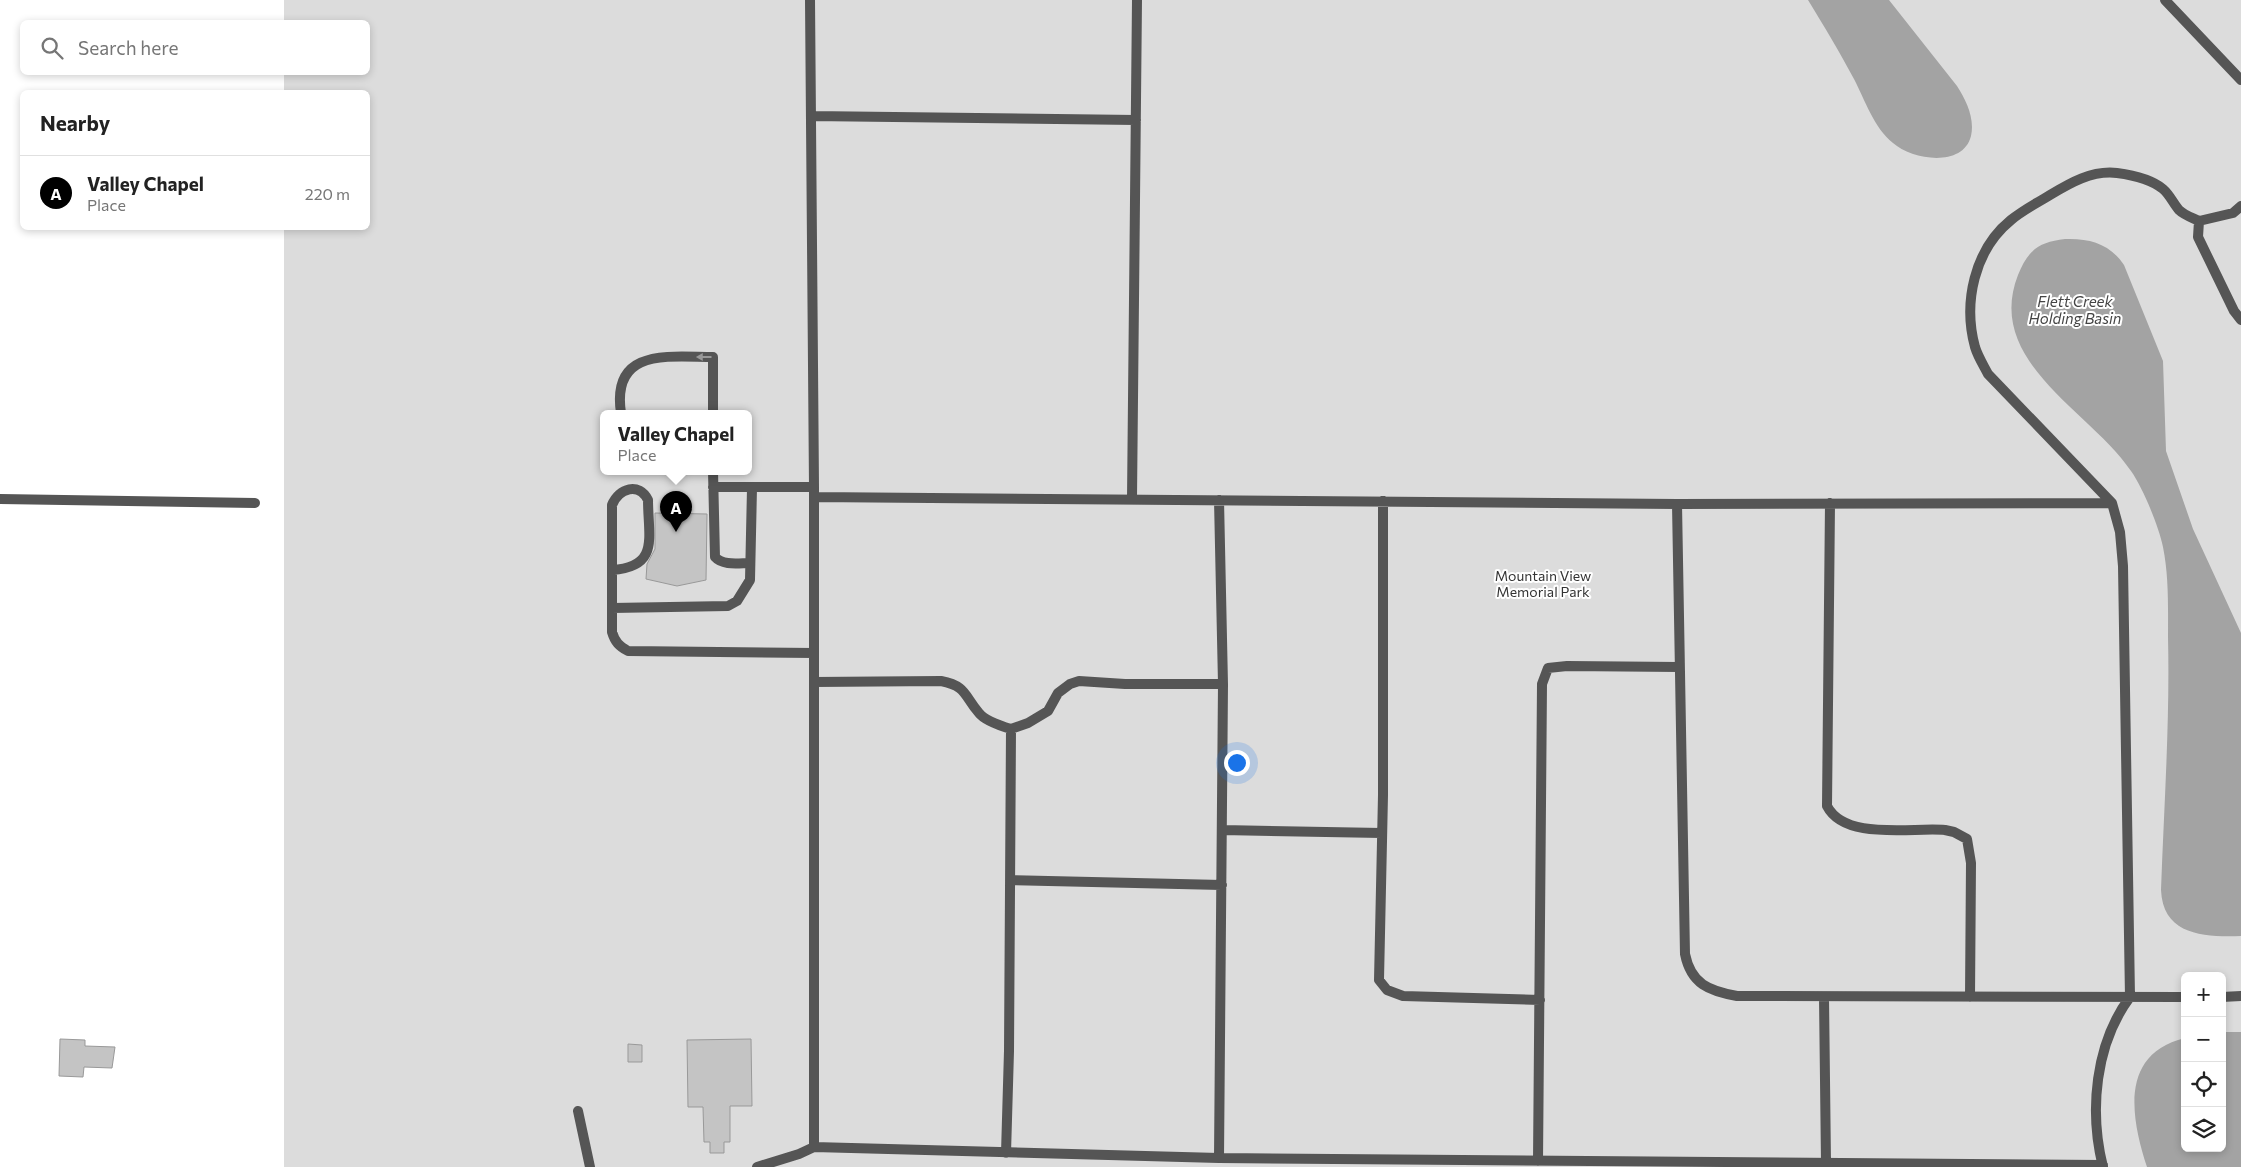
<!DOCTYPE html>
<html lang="en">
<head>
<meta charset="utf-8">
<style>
  body { margin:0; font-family:Commissioner,sans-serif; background:#f6f6f6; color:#222 }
  .controls { position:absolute; right:15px; bottom:15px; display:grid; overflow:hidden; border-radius:8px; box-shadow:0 2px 8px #0003 }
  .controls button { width:45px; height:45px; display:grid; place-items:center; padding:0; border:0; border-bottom:1px solid #e0e0e0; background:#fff; color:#222; font:25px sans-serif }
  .you { position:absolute; left:1236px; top:762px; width:18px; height:18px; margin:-12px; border:4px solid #fff; border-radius:50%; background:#1a73e8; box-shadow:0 0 0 8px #1a73e833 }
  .badge { display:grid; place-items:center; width:32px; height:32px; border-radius:50%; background:#000; color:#fff; font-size:16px; font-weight:700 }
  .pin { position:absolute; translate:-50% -41px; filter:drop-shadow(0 1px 2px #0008) }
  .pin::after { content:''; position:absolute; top:26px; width:18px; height:15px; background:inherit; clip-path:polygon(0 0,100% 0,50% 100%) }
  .popup { position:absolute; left:600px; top:410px; width:152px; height:65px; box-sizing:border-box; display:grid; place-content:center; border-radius:8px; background:#fff; filter:drop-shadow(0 1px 4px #0005); font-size:16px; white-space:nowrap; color:#767676 }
  .popup b { font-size:19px; color:#222 }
  .popup::after { content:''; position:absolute; left:50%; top:100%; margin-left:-10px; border:10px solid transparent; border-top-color:#fff }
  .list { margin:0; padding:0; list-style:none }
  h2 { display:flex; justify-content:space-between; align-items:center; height:65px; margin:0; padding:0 20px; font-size:21px }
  h2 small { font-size:16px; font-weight:400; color:#767676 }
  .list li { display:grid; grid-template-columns:32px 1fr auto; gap:15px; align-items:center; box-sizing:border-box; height:75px; padding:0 20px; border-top:1px solid #e0e0e0 }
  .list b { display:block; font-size:19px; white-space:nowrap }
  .list p { margin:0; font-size:16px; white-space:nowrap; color:#767676 }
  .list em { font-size:16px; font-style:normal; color:#767676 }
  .icon { flex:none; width:28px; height:28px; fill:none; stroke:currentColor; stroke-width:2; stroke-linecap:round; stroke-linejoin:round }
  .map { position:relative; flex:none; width:2241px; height:1167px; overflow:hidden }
  .search { position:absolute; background:#fff; box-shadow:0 2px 8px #0003; left:20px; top:20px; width:350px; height:55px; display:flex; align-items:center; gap:12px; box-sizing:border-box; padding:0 18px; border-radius:8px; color:#767676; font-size:19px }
  .panel { position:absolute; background:#fff; box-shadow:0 2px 8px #0003; left:20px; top:90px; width:350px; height:140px; border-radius:8px }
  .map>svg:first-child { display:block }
  .green { fill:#dcdcdc; fill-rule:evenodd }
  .water { fill:#a3a3a3 }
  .building { fill:#c4c4c4; stroke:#999 }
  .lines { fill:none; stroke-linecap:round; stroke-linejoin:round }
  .service { stroke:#555; stroke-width:10 }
  .oneway { fill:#999 }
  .labels { text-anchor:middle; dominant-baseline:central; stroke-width:4; stroke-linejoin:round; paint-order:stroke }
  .park-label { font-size:14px; fill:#333; stroke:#fff }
  .water-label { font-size:15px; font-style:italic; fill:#444; stroke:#fff }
</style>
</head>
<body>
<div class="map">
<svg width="2241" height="1167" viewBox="0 0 2241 1167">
  <rect width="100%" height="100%" fill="#fff"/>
  <!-- green -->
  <path class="green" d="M284,0H2241V1167H284V228H368V92H284V73L368,72V22H284ZM604,413H748V471H604ZM2185,976H2222V1148H2185Z"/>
  <!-- water -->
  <path class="water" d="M1808,0H1889L1957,86C1966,100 1975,118 1971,136C1963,168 1912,160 1893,143C1874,128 1865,100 1854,79C1839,51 1824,26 1808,0Z
    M2065,239C2090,238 2110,244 2124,265L2163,361L2166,451L2193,529L2241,633V936C2205,937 2163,936 2161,890C2164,806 2170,721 2168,637C2168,607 2169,577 2163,547C2159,527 2143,488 2131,471C2091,411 1984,362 2018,275C2028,250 2039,242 2065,239Z
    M2222,1032H2241V1167H2147C2131,1118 2119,1054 2185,1038V1148H2222Z"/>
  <!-- building -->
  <path class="building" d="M655,513L707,514L706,580L677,586L646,579L647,564L655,549Z
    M60,1039L85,1040V1046L115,1047L112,1068L84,1067L83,1077L59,1076Z
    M751,1039L752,1106H730V1142H724V1153H710V1142H704L703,1107H688L687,1040Z
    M628,1044L642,1045V1062H628Z"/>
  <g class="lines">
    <!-- service -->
    <path class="service" d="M810,0L814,487V1147L1219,1158L2103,1165
      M2165,0L2241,80
      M811,116L1136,120
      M2199,221L2198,237L2234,311L2241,320
      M621,413C611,347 670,357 713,357V413
      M713,471L715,557C723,566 739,563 750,563
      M713,487H814
      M814,497L1677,504L2112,503
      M0,499L255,503
      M1132,499L1137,0
      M1219,500L1223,684L1219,1158
      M1383,501V795L1379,980L1387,990L1403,996L1540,1000
      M1830,503L1827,806C1845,841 1912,827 1945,830L1954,832L1967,839L1971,863L1970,997
      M1677,504L1685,954C1691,984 1709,991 1737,996L2185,997
      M612,570C660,567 648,537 648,500C639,482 619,488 612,505V632C615,642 619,646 628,651L814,653
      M612,608L728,606L737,601L750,580L752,488
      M814,682L941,681C967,686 964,696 979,713C985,721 1001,726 1011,729L1009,1051L1006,1153
      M1011,729L1028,723L1048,711L1058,693L1070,684L1079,681L1125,684H1223
      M1222,830L1382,833
      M1010,880L1222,885
      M1824,997L1826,1163
      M2222,997L2241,996
      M578,1111L590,1167
      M1538,1161L1542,684L1548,668L1567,666L1679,667
      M757,1167L799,1154L814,1147
      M2103,1167C2089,1111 2095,1044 2130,997L2123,566L2120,532L2112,503L1988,374C1984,366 1978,357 1975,347C1963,303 1974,250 2011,220C2023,210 2037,203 2050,195C2070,183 2092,170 2117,173C2132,175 2151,179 2163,189C2170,195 2173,203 2179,210C2184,215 2193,218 2199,221L2233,213L2241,206"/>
  </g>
  <!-- one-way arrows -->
  <defs><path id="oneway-solid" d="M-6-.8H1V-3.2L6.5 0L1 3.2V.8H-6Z" transform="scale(1.25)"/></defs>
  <use class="oneway" href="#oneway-solid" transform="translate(704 357) rotate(-180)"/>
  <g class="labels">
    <!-- park labels -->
    <g class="park-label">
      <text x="1543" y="575">Mountain View<tspan x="1543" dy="16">Memorial Park</tspan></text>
    </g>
    <!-- water labels -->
    <g class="water-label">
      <text x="2075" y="301">Flett Creek<tspan x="2075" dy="17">Holding Basin</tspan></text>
    </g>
  </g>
</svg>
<div class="controls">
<button>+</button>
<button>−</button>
<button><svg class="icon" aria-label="locate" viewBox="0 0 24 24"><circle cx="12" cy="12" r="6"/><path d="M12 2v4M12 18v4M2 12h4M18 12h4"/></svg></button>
<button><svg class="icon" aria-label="layers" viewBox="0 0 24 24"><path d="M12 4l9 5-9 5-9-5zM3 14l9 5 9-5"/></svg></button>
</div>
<div class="you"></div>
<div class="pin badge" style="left:676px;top:532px">A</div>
<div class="popup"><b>Valley Chapel</b>Place</div>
<div class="search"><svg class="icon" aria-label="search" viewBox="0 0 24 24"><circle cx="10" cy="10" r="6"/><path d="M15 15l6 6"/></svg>Search here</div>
<section class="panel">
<h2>Nearby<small></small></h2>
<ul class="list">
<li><span class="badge">A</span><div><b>Valley Chapel</b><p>Place</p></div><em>220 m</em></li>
</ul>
</section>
</div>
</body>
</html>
